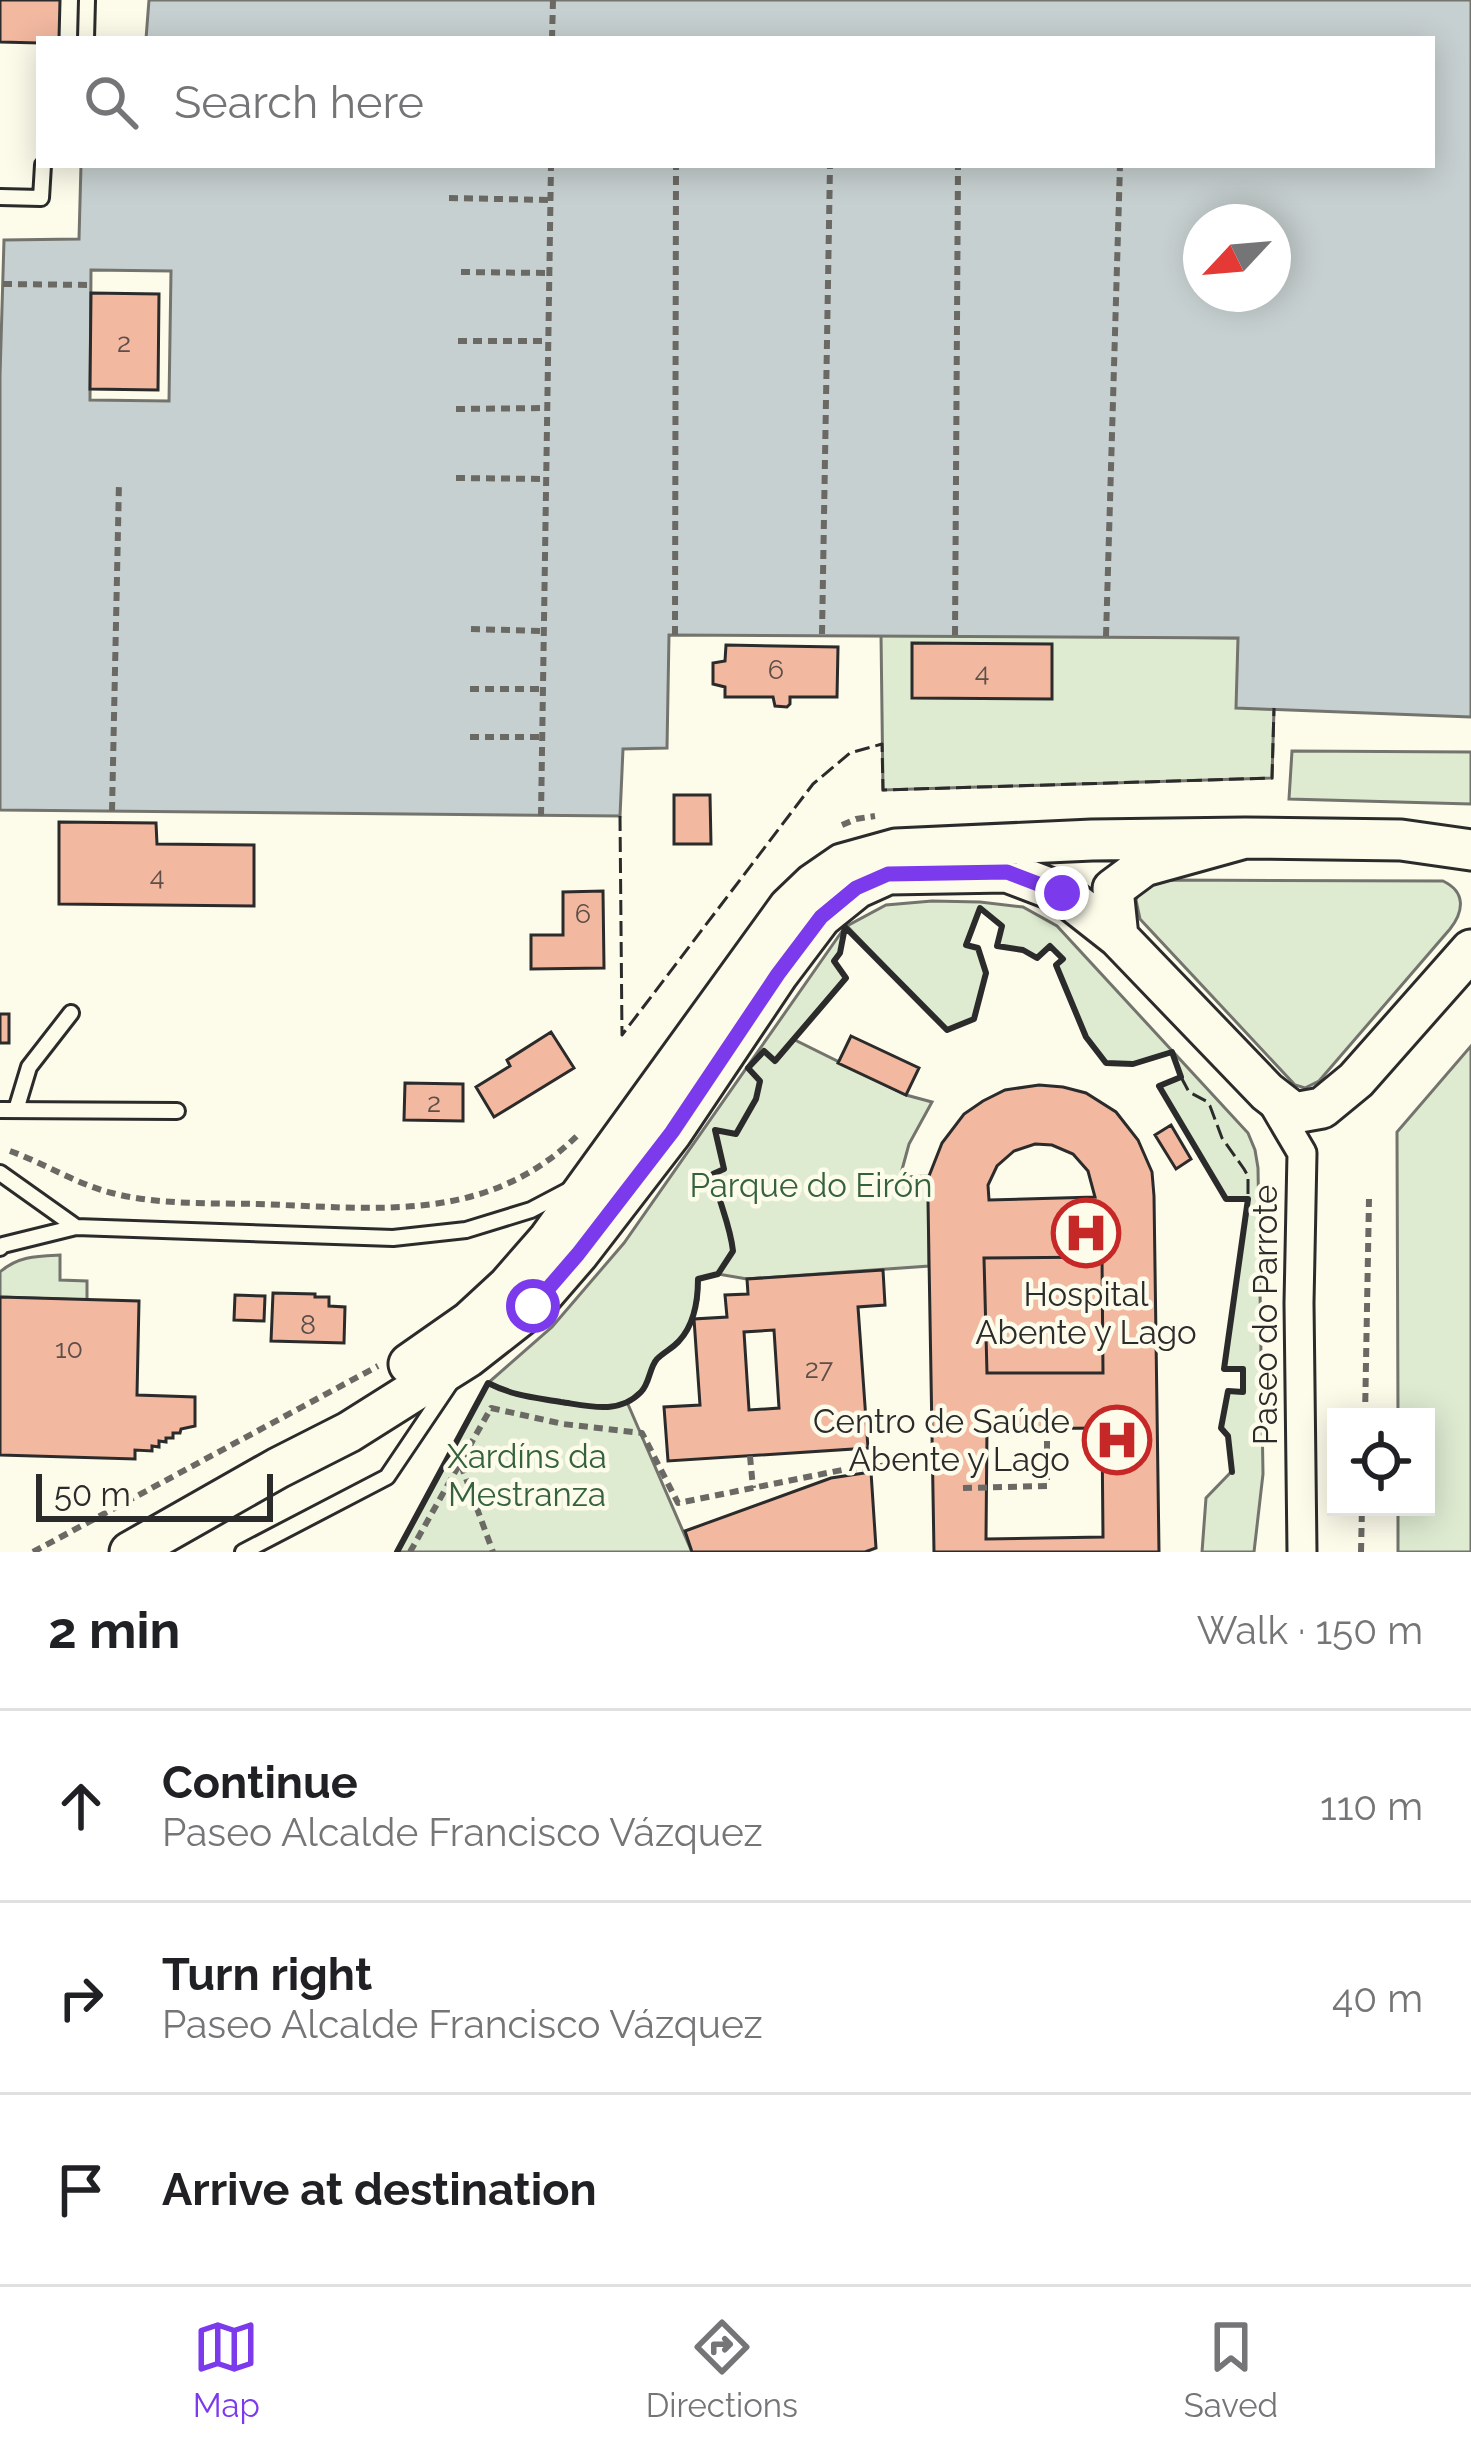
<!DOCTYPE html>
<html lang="en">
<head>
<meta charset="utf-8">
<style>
  body { margin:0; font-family:Raleway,sans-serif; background:#f6f6f6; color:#202124 }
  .controls { position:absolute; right:36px; bottom:36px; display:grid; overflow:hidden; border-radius:0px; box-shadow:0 6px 30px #0003 }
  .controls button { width:108px; height:108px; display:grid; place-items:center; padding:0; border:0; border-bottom:3px solid #e0e0e0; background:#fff; color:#202124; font:60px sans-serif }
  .compass { position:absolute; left:1183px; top:204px; width:108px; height:108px; border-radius:50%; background:#fff; box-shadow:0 6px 30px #0003; rotate:244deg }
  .scale { position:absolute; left:36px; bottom:30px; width:237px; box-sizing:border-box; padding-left:12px; border:6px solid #2b2b2b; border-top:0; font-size:33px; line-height:42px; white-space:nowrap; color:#2b2b2b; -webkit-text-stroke:9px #fdfbea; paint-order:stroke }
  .stop { position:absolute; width:36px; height:36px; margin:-27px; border:9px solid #7c3aed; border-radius:50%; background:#fff }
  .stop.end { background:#7c3aed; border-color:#fff; box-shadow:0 3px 12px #0008 }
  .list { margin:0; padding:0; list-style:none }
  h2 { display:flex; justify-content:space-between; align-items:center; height:156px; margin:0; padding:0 48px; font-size:51px }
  h2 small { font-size:39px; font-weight:400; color:#757577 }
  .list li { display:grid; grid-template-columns:78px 1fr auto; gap:36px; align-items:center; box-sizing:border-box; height:192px; padding:0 48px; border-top:3px solid #e0e0e0 }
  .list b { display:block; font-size:45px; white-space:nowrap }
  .list p { margin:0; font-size:39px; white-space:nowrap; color:#757577 }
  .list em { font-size:39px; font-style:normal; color:#757577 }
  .icon { flex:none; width:66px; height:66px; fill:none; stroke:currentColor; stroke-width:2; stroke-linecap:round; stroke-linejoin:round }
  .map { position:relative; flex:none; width:1471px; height:1552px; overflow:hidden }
  .search { position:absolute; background:#fff; box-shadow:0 6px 30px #0003; left:36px; right:36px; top:36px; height:132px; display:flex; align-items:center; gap:30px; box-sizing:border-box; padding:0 42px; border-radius:0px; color:#757577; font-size:45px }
  .sheet { height:732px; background:#fff }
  nav { display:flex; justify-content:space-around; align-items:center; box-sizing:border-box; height:168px; border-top:3px solid #e0e0e0; background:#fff; font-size:33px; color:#757577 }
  nav a { display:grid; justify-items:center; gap:6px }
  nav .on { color:#7c3aed }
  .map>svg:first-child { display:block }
  .green { fill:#deebd1; stroke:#74746e; stroke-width:3 }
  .water { fill:#c7d0d0; stroke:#74746e; stroke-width:3; fill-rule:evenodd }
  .building { fill:#f2b8a0; stroke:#2b2b2b; stroke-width:3; fill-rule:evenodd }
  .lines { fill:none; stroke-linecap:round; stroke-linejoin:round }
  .service-casing { stroke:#2b2b2b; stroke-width:20 }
  .minor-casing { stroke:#2b2b2b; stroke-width:33 }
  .secondary-casing { stroke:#2b2b2b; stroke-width:45 }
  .path { stroke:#6a6964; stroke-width:6; stroke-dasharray:9 6; stroke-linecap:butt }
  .service { stroke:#fdfbea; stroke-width:14 }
  .minor { stroke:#fdfbea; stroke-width:27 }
  .secondary { stroke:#fdfbea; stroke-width:39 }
  .fence { stroke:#2b2b2b; stroke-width:3; stroke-dasharray:15 6; stroke-linecap:butt }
  .wall { stroke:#2b2b2b; stroke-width:6 }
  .route { stroke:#7c3aed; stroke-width:15 }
  .labels { text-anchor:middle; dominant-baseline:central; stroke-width:9; stroke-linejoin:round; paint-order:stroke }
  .number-label { font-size:27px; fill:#5d4e48 }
  .park-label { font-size:33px; fill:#34623c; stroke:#fdfbea }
  .poi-label { font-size:33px; fill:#2b2b2b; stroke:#fdfbea }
  .street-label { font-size:33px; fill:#2b2b2b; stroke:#fdfbea }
</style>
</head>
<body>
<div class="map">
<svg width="1471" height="1552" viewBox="0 0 1471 1552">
  <rect width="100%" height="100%" fill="#fdfbea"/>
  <!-- green -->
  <path class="green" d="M881,634L1239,638L1274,708L1272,778L883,790Z
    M1292,751L1471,752V804L1289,799Z
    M1166,880L1443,881C1466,892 1464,911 1450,929L1319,1081L1305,1088L1295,1085L1140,919L1136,900L1141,889Z
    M932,901L980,902L1023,907L1057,926L1248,1133L1255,1150L1258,1168L1263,1474L1254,1552H1202L1206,1498L1232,1471L1228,1436L1221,1428L1228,1391H1243V1370L1224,1369L1248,1200L1226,1199L1159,1086L1181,1077L1172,1053L1133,1064L1106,1063L1086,1037L1056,965L1063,959L1050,947L1037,958L1023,950L997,946L1002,925L980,909L967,945L978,948L986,973L974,1019L947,1030L847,926L886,905Z
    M845,927L840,953L835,961L846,978L793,1039L906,1095L932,1102L909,1144L900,1177L929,1176V1266L747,1279L718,1274L698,1279V1300L685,1335L654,1361L644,1388L627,1402L692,1552H397L488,1383L552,1327L624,1243Z
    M1471,1046V1552H1398V1507H1426V1417H1398L1397,1132Z
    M60,1255V1280L87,1281V1300L0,1297V1272C18,1256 37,1256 60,1255Z"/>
  <!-- water -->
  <path class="water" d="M149,0H1471V717L1236,708L1238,638L669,635L667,748L623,749L620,816L0,810V376L4,240L79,239L81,165H1432V39H146ZM1201,222H1273V294H1201ZM91,270L171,271L169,401L90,400Z"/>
  <!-- building -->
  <path class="building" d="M0,0H60L59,39H39V43L0,42Z
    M91,293L159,294L158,390L90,389Z
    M912,643L1052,644V699L912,698Z
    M726,645L838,647L837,697H790V704L787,707L775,706L773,697H725V687L713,684V663L725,661Z
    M674,795H710L711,844H674Z
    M59,822L156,823L157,844L254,845V906L59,904Z
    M603,891L604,968L531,969V935H563V892Z
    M0,1014H9V1043H0Z
    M551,1032L574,1068L494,1117L476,1087L510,1066L507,1060Z
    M851,1036L919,1068L906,1095L838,1063Z
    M405,1083L463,1084V1121L404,1120Z
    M1039,1085L1063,1087L1086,1093L1116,1112L1138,1140L1152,1172L1154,1196L1159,1552H934L928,1201L929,1176L942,1143L964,1114L983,1101L1005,1090ZM1035,1144L1052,1145L1073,1154L1088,1171L1095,1197L989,1200L988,1185L997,1166L1014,1151ZM1102,1257L1103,1373H987L984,1258ZM1102,1428L1103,1537L986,1539L987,1429Z
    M1171,1125L1191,1159L1176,1169L1155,1135Z
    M1102,1257L1103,1373H987L984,1258Z
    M883,1270L885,1305L858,1307L868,1448L668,1461L664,1407L700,1405L694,1319L727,1317L725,1295L748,1294L747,1279ZM774,1330L779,1408L749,1410L744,1332Z
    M273,1293L315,1294V1297H329V1306L345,1307L344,1343L271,1341Z
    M235,1295L265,1296L264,1321L234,1320Z
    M0,1297L139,1301L137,1395L195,1397V1426L181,1429L180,1433H173V1438H166V1442L159,1441V1447L152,1446V1451L135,1450V1459L0,1455Z
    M871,1472L876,1548L865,1552H692L685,1531L831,1478Z"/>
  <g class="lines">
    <defs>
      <path id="service" d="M86,39L87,0
        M0,197L41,198L43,165
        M0,1110L177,1111
        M16,1110L29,1067L71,1013
        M0,1173L76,1227
        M0,1248L3,1245L76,1227L393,1238L466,1230L531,1210L569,1190
        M243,1552L387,1477L451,1382"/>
      <path id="minor" d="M1272,1102L1302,1153L1299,1303L1302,1552"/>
      <path id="secondary" d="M1118,937L1113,889L1144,866L1245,838L1401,840L1471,850
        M409,1364L469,1322L508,1286L549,1239L789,907L813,884L842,864L896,849L1092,840L1245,838
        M130,1552L278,1468L349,1432L468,1357L533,1306L578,1254L672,1132L778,974L821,917L857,888L888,874L1007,872L1062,893L1118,937L1267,1092L1294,1113L1322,1108L1356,1080L1471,950"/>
    </defs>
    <!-- service casing -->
    <use href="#service" class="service-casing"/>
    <!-- minor casing -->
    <use href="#minor" class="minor-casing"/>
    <!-- secondary casing -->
    <use href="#secondary" class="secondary-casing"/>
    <!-- path -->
    <path class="path" d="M552,39L553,0
      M449,198L550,200
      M461,272L547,273
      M3,284L91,285
      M458,341H548
      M456,409L547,408
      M456,478L546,479
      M471,629L544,631
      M822,634L830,165
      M675,635L676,167
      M955,635L958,165
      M1106,636L1120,165
      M470,689H543
      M470,737H543
      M112,811L119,482
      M541,816L551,165
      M842,825L856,819L875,816
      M10,1151C44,1163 76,1184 112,1193C158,1205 211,1203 258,1204C377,1208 487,1225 579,1134
      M1365,1417L1369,1199
      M750,1456L753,1488
      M461,1465L493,1552
      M963,1488L1047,1486V1429
      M33,1552L378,1366
      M410,1552L491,1408L563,1424L642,1433L678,1503L847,1469L904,1464
      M1361,1552L1362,1507"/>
    <!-- service -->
    <use href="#service" class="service"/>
    <!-- minor -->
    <use href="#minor" class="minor"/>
    <!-- secondary -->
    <use href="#secondary" class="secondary"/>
    <!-- fence -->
    <path class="fence" d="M620,816L622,1035L813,784L850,753L882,744L883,790L1272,778L1274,708
      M1181,1077L1189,1092L1206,1101L1210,1106L1222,1138L1244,1169L1248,1176V1199"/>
    <!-- wall -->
    <path class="wall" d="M397,1552L488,1383C514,1396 532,1397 561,1402C588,1406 619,1415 641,1392C650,1383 649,1368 657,1359C664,1352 673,1348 679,1341C694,1325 698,1300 698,1279L718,1274L733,1251C730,1223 718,1201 713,1174L724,1169L715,1130L736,1134L756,1099L760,1081L748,1068L764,1051L775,1061L846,978L834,961L840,953L845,927L947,1030L974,1019L986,973L978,948L966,945L980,908L1002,926L997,946L1023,950L1037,958L1050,946L1063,959L1056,965L1086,1037L1106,1063L1133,1064L1172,1052L1181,1077L1159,1086L1226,1199H1248L1224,1369H1243V1392L1228,1391L1221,1428L1228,1436L1232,1472"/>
  </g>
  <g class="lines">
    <!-- route -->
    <path class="route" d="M533,1306L578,1254L672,1132L778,974L821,917L856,888L888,874L1007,872L1062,893"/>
  </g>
  <!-- icons -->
  <defs>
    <symbol id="hospital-ring" viewBox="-11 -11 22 22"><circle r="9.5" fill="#fdfbea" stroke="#c62828" stroke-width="1.5"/><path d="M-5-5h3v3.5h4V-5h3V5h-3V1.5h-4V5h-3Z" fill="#c62828"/></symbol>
  </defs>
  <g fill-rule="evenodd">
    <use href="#hospital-ring" x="1048" y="1195" width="76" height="76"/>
    <use href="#hospital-ring" x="1079" y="1402" width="76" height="76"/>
  </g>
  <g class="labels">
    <!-- number labels -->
    <g class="number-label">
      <text x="124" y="342">2</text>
      <text x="776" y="669">6</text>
      <text x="982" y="671">4</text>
      <text x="157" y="875">4</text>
      <text x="583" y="913">6</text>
      <text x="434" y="1102">2</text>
      <text x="308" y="1324">8</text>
      <text x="69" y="1348">10</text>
      <text x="819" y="1368">27</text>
    </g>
    <!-- park labels -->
    <g class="park-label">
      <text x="811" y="1185">Parque do Eirón</text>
      <text x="527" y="1456">Xardíns da<tspan x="527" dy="38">Mestranza</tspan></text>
    </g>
    <!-- poi labels -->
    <g class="poi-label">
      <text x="1086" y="1294">Hospital<tspan x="1086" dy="38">Abente y Lago</tspan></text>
      <text x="1070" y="1421" text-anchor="end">Centro de Saúde<tspan x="1070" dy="38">Abente y Lago</tspan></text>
    </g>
    <!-- street labels -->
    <g class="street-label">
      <text transform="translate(1265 1315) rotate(-90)">Paseo do Parrote</text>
    </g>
  </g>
</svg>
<div class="controls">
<button><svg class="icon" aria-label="locate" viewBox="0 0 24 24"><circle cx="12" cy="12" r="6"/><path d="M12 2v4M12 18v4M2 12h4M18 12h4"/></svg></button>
</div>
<svg class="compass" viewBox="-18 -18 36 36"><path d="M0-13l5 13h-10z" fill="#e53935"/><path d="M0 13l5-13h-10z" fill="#757577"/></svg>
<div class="scale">50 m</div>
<div class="stop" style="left:533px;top:1306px"></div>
<div class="stop end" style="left:1062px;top:893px"></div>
<div class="search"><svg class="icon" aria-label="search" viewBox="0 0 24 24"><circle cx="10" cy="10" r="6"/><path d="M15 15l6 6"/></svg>Search here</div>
</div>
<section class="sheet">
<h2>2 min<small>Walk · 150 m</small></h2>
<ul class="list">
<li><svg class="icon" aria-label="ahead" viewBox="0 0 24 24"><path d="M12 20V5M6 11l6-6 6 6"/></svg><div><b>Continue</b><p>Paseo Alcalde Francisco Vázquez</p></div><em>110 m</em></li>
<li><svg class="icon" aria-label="right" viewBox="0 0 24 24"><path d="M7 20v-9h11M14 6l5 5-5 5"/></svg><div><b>Turn right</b><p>Paseo Alcalde Francisco Vázquez</p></div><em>40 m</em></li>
<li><svg class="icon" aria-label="arrive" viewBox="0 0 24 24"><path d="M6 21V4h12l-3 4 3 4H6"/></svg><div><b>Arrive at destination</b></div></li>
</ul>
</section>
<nav>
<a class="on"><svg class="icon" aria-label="map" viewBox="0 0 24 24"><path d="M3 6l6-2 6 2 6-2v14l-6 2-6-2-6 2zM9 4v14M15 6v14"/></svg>Map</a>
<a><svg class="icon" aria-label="directions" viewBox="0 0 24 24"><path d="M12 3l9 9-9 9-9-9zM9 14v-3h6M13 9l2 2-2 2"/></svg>Directions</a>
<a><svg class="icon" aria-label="saved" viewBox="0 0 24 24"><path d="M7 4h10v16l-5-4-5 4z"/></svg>Saved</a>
</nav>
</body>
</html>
